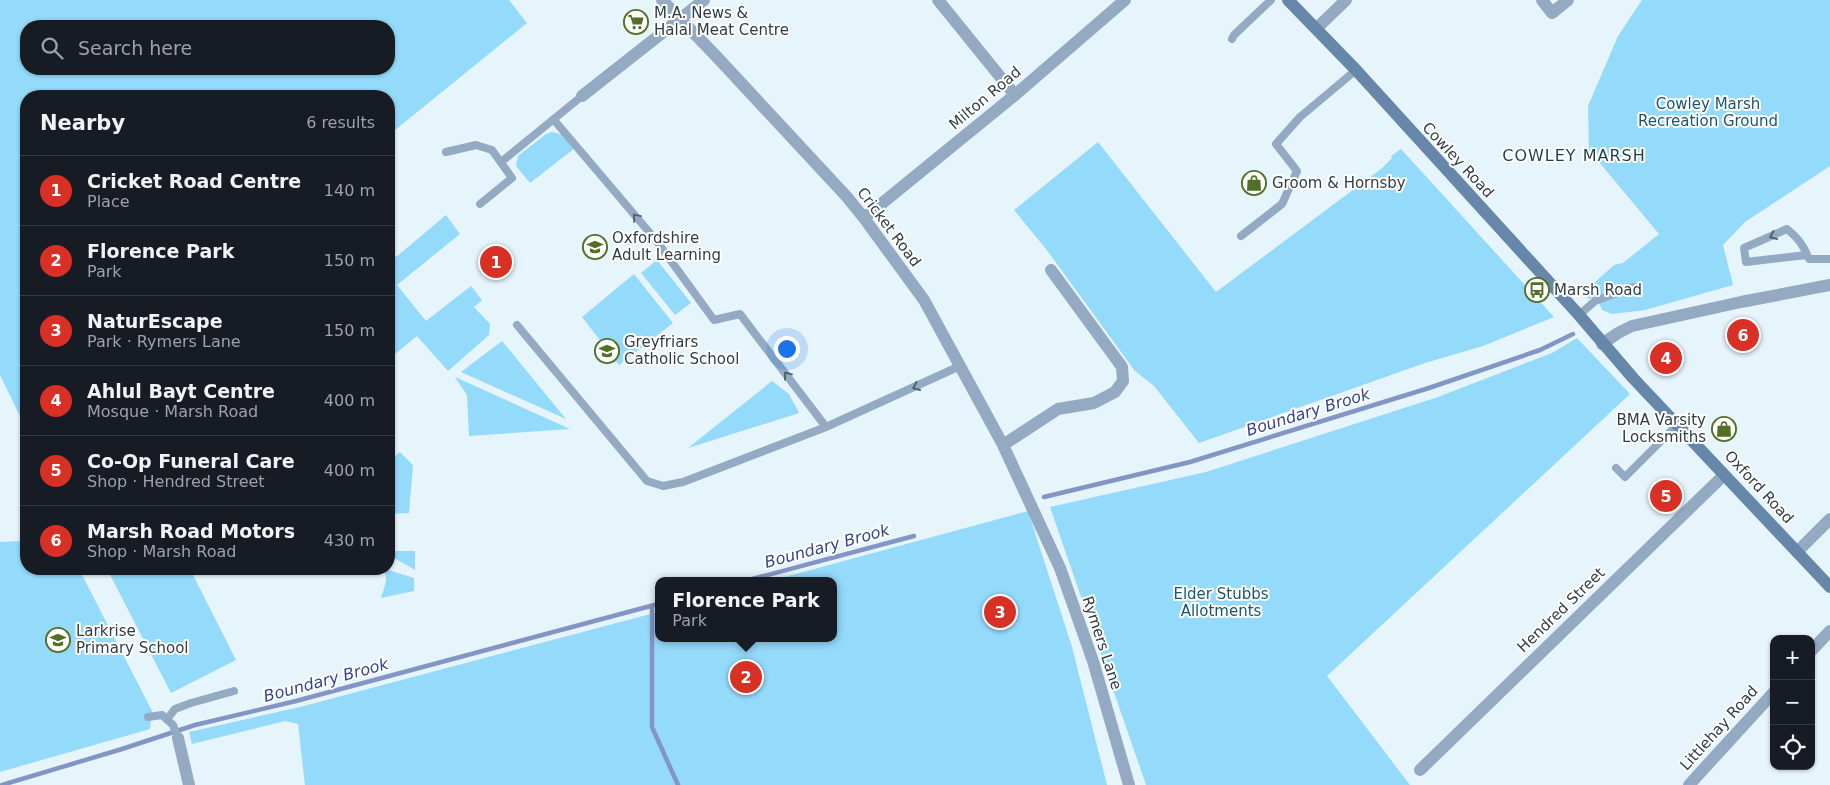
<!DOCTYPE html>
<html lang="en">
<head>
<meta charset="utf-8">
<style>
  body { margin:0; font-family:"DejaVu Sans",sans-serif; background:#20242c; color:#f1f3f6 }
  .controls { position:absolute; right:15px; bottom:15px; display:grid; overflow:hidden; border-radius:10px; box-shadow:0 1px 4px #0004 }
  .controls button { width:45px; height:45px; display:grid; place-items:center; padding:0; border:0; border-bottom:1px solid #363941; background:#171b24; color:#f1f3f6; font:25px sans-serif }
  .you { position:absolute; left:786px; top:348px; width:18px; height:18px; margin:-12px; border:4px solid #fff; border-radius:50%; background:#1a73e8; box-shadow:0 0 0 8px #1a73e833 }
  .badge { display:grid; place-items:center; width:32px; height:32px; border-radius:50%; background:#d93025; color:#fff; font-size:16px; font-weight:700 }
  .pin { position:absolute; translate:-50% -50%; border:2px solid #fff; box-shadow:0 1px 5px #0006 }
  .popup { position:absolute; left:655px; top:577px; width:182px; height:65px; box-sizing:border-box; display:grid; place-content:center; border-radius:10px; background:#171b24; filter:drop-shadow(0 1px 4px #0005); font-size:16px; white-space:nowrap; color:#9ea1a6 }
  .popup b { font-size:19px; color:#f1f3f6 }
  .popup::after { content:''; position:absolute; left:50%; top:100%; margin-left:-10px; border:10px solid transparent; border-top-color:#171b24 }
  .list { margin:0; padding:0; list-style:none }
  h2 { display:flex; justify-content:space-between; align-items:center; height:65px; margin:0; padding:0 20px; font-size:21px }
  h2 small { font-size:16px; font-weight:400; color:#9ea1a6 }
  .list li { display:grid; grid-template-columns:32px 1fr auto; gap:15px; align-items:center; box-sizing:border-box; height:70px; padding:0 20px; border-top:1px solid #363941 }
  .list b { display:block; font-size:19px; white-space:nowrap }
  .list p { margin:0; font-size:16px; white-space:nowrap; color:#9ea1a6 }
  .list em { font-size:16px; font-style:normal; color:#9ea1a6 }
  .icon { flex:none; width:28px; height:28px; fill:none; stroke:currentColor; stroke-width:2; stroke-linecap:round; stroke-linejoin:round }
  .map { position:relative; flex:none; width:1830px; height:785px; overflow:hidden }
  .search { position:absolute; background:#171b24; box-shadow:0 1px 4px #0004; left:20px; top:20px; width:375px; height:55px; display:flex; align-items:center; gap:12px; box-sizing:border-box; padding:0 18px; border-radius:20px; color:#9ea1a6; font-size:19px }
  .panel { position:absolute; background:#171b24; box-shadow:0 1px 4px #0004; left:20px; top:90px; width:375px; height:485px; border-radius:20px }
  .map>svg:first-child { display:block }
  .green { fill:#94dafb; fill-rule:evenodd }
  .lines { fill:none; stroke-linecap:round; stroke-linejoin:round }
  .stream { stroke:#8395c5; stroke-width:4.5 }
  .service { stroke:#94aac2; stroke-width:8 }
  .minor { stroke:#94aac2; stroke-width:12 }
  .secondary { stroke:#6687a9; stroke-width:12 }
  .oneway { stroke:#526370 }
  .labels { text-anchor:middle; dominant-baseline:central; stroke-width:4; stroke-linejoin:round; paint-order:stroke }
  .poi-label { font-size:15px; fill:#2f3d44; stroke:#fff; text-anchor:start }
  .street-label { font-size:15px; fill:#2f3d44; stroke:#fff }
  .park-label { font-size:15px; fill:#165670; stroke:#fff }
  .neighbourhood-label { font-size:16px; letter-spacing:1px; fill:#1f3e4c; stroke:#fff }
  .water-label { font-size:16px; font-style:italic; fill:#344590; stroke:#fff }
</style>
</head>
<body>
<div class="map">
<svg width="1830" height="785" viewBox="0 0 1830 785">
  <rect width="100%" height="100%" fill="#e6f4fb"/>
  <!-- green -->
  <path class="green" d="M0,0H509L527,23L389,135V96H26V417L22,420L0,375ZM389,26V69H26V26Z
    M1642,0H1830V166L1745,222L1723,245L1733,285L1645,310L1612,314L1602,310L1600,305L1592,298L1589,299L1582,294L1614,265L1623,263L1659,234L1589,150L1588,106L1618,36Z
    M552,132L564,135L575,148L530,183L516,166L518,156L546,134Z
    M1098,142L1216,292L1381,169L1392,158L1391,156L1401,149L1554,317L1483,346L1425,363L1199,443L1154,386L1135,371L1046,249L1014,210Z
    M446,215L460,234L397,285L426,321L471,286L482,300L474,307L490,324L489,335L448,371L417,336L389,359V251L390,250L396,257Z
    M657,260L691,303L675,315L641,273Z
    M634,274L673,323L619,365L582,317Z
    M1577,338L1630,394L1327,676L1410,785H1146L1050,507L1206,472L1438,397L1552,353Z
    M502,341L566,419L461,372Z
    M455,377L570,429L469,436L467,395Z
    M772,381L789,394L799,413L688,448Z
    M400,452L413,465L409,513L389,514V461Z
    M1028,511L1072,647L1107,785H305L298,724L285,721L192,744L189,732L300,707L658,612V638H834V581H770Z
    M17,541L26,542V569H79L152,711L150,729L0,772V542Z
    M389,551H415V570L389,555Z
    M107,569H190L236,660L171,693Z
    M385,569L414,578V591L381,598L386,582Z"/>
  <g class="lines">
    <!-- stream -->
    <path class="stream" d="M1044,497L1190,462L1429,388L1540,350L1573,334
      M745,581L914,536
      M652,606V727L678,785
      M2,785L122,749L195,725L296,701L658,604"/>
    <!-- service -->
    <path class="service" d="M1232,39L1234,35L1271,0
      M554,120L655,239L714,320L740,314L826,427L960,366
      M446,152L476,145L492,150L512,178L480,204
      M501,162L582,96
      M1241,236L1282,204L1297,171L1276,144L1300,117L1356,70
      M1807,255L1746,262L1744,248L1787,229C1799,239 1803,245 1809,259H1830
      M1579,315L1595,301L1633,287
      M517,325L647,481L663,486L683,482L826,427
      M1616,468L1625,477L1677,425
      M148,717L162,715L173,725L178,738
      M167,719L175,709L191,703L234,691"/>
    <!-- minor -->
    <path class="minor" d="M662,0L716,56L847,197L864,218L924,300L1003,445L1060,568L1093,661L1129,785
      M938,0L1015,95
      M1542,0L1552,13L1568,0
      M1317,28L1346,0
      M582,96L704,0
      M864,218L1015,95L1125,0
      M1602,344L1618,333L1632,326L1741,302L1830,285
      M1003,445L1058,409L1094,403L1115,392L1123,381L1122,367L1051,270
      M1797,552L1830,519
      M1811,651L1830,631
      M178,738L189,785
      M1420,770L1724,475
      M1689,785L1774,692"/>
    <!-- secondary -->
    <path class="secondary" d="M1288,0L1356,70L1579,315L1633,378L1830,587"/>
  </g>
  <!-- one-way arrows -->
  <defs><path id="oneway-chevron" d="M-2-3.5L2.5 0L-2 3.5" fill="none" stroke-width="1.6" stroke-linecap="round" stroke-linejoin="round" transform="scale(1.25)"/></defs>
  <g class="oneway">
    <use href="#oneway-chevron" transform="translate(636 217) rotate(-130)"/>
    <use href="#oneway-chevron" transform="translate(1773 236) rotate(156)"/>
    <use href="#oneway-chevron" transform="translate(787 375) rotate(-127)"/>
    <use href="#oneway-chevron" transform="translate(916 387) rotate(155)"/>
  </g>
  <!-- icons -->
  <defs>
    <symbol id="supermarket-ring" viewBox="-11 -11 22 22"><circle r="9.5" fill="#fff" stroke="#536f24" stroke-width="1.5"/><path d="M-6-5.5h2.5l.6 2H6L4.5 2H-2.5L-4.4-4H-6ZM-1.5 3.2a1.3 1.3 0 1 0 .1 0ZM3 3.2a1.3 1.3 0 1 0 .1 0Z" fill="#536f24"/></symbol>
    <symbol id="shop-ring" viewBox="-11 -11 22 22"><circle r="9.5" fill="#fff" stroke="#536f24" stroke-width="1.5"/><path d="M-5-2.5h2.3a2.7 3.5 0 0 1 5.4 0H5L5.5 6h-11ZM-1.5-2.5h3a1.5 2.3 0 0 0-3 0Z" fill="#536f24"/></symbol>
    <symbol id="university-ring" viewBox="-11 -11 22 22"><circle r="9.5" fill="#fff" stroke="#536f24" stroke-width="1.5"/><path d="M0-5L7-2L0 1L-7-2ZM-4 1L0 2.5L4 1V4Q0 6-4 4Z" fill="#536f24"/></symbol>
    <symbol id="bus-ring" viewBox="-11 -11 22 22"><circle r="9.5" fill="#fff" stroke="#536f24" stroke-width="1.5"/><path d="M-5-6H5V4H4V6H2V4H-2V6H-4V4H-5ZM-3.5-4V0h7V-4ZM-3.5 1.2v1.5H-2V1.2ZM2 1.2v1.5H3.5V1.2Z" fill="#536f24"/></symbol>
    <symbol id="school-ring" viewBox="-11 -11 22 22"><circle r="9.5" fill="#fff" stroke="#536f24" stroke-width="1.5"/><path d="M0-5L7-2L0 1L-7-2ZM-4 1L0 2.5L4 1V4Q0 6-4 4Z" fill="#536f24"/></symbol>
  </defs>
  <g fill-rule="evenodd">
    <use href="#supermarket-ring" x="622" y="8" width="28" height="28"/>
    <use href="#shop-ring" x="1240" y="169" width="28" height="28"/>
    <use href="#university-ring" x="581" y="233" width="28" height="28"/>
    <use href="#bus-ring" x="1523" y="276" width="28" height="28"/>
    <use href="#school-ring" x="593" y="337" width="28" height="28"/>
    <use href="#shop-ring" x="1710" y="415" width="28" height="28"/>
    <use href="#school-ring" x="44" y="626" width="28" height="28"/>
  </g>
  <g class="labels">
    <!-- poi labels -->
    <g class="poi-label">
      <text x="654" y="13">M.A. News &amp;<tspan x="654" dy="17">Halal Meat Centre</tspan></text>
      <text x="1272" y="183">Groom &amp; Hornsby</text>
      <text x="612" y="238">Oxfordshire<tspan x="612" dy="17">Adult Learning</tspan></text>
      <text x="1554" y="290">Marsh Road</text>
      <text x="624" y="342">Greyfriars<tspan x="624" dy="17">Catholic School</tspan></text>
      <text x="1706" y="420" text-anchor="end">BMA Varsity<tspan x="1706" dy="17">Locksmiths</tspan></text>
      <text x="76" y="631">Larkrise<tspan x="76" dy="17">Primary School</tspan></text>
    </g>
    <!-- street labels -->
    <g class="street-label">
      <text transform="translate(985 98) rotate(-40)">Milton Road</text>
      <text transform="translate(1458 160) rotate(47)">Cowley Road</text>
      <text transform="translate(889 227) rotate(53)">Cricket Road</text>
      <text transform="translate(1759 487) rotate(47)">Oxford Road</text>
      <text transform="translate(1561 610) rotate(-44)">Hendred Street</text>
      <text transform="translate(1102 643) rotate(72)">Rymers Lane</text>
      <text transform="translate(1719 728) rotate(-48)">Littlehay Road</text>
    </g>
    <!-- park labels -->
    <g class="park-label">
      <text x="1708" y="104">Cowley Marsh<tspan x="1708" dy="17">Recreation Ground</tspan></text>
      <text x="1221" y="594">Elder Stubbs<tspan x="1221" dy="17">Allotments</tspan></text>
    </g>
    <!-- neighbourhood labels -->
    <g class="neighbourhood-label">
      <text x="1574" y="155">COWLEY MARSH</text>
    </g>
    <!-- water labels -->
    <g class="water-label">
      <text transform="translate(1308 412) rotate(-17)">Boundary Brook</text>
      <text transform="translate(827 546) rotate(-15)">Boundary Brook</text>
      <text transform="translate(326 680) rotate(-15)">Boundary Brook</text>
    </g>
  </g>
</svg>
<div class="controls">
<button>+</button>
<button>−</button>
<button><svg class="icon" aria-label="locate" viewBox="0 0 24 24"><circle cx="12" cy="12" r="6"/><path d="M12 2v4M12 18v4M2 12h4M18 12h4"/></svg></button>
</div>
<div class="you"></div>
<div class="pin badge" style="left:496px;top:262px">1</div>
<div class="pin badge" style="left:746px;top:677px">2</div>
<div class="popup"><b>Florence Park</b>Park</div>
<div class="pin badge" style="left:1000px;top:612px">3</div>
<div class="pin badge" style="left:1666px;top:358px">4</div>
<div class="pin badge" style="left:1666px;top:496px">5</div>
<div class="pin badge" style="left:1743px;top:335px">6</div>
<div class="search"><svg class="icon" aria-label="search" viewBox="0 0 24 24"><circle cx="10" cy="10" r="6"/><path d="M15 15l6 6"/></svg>Search here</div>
<section class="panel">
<h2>Nearby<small>6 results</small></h2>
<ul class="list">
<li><span class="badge">1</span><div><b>Cricket Road Centre</b><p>Place</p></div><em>140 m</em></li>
<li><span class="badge">2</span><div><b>Florence Park</b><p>Park</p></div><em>150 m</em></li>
<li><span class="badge">3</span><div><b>NaturEscape</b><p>Park · Rymers Lane</p></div><em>150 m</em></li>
<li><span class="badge">4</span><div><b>Ahlul Bayt Centre</b><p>Mosque · Marsh Road</p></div><em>400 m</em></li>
<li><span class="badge">5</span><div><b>Co-Op Funeral Care</b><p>Shop · Hendred Street</p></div><em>400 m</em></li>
<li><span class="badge">6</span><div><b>Marsh Road Motors</b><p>Shop · Marsh Road</p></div><em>430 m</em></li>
</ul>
</section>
</div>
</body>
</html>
